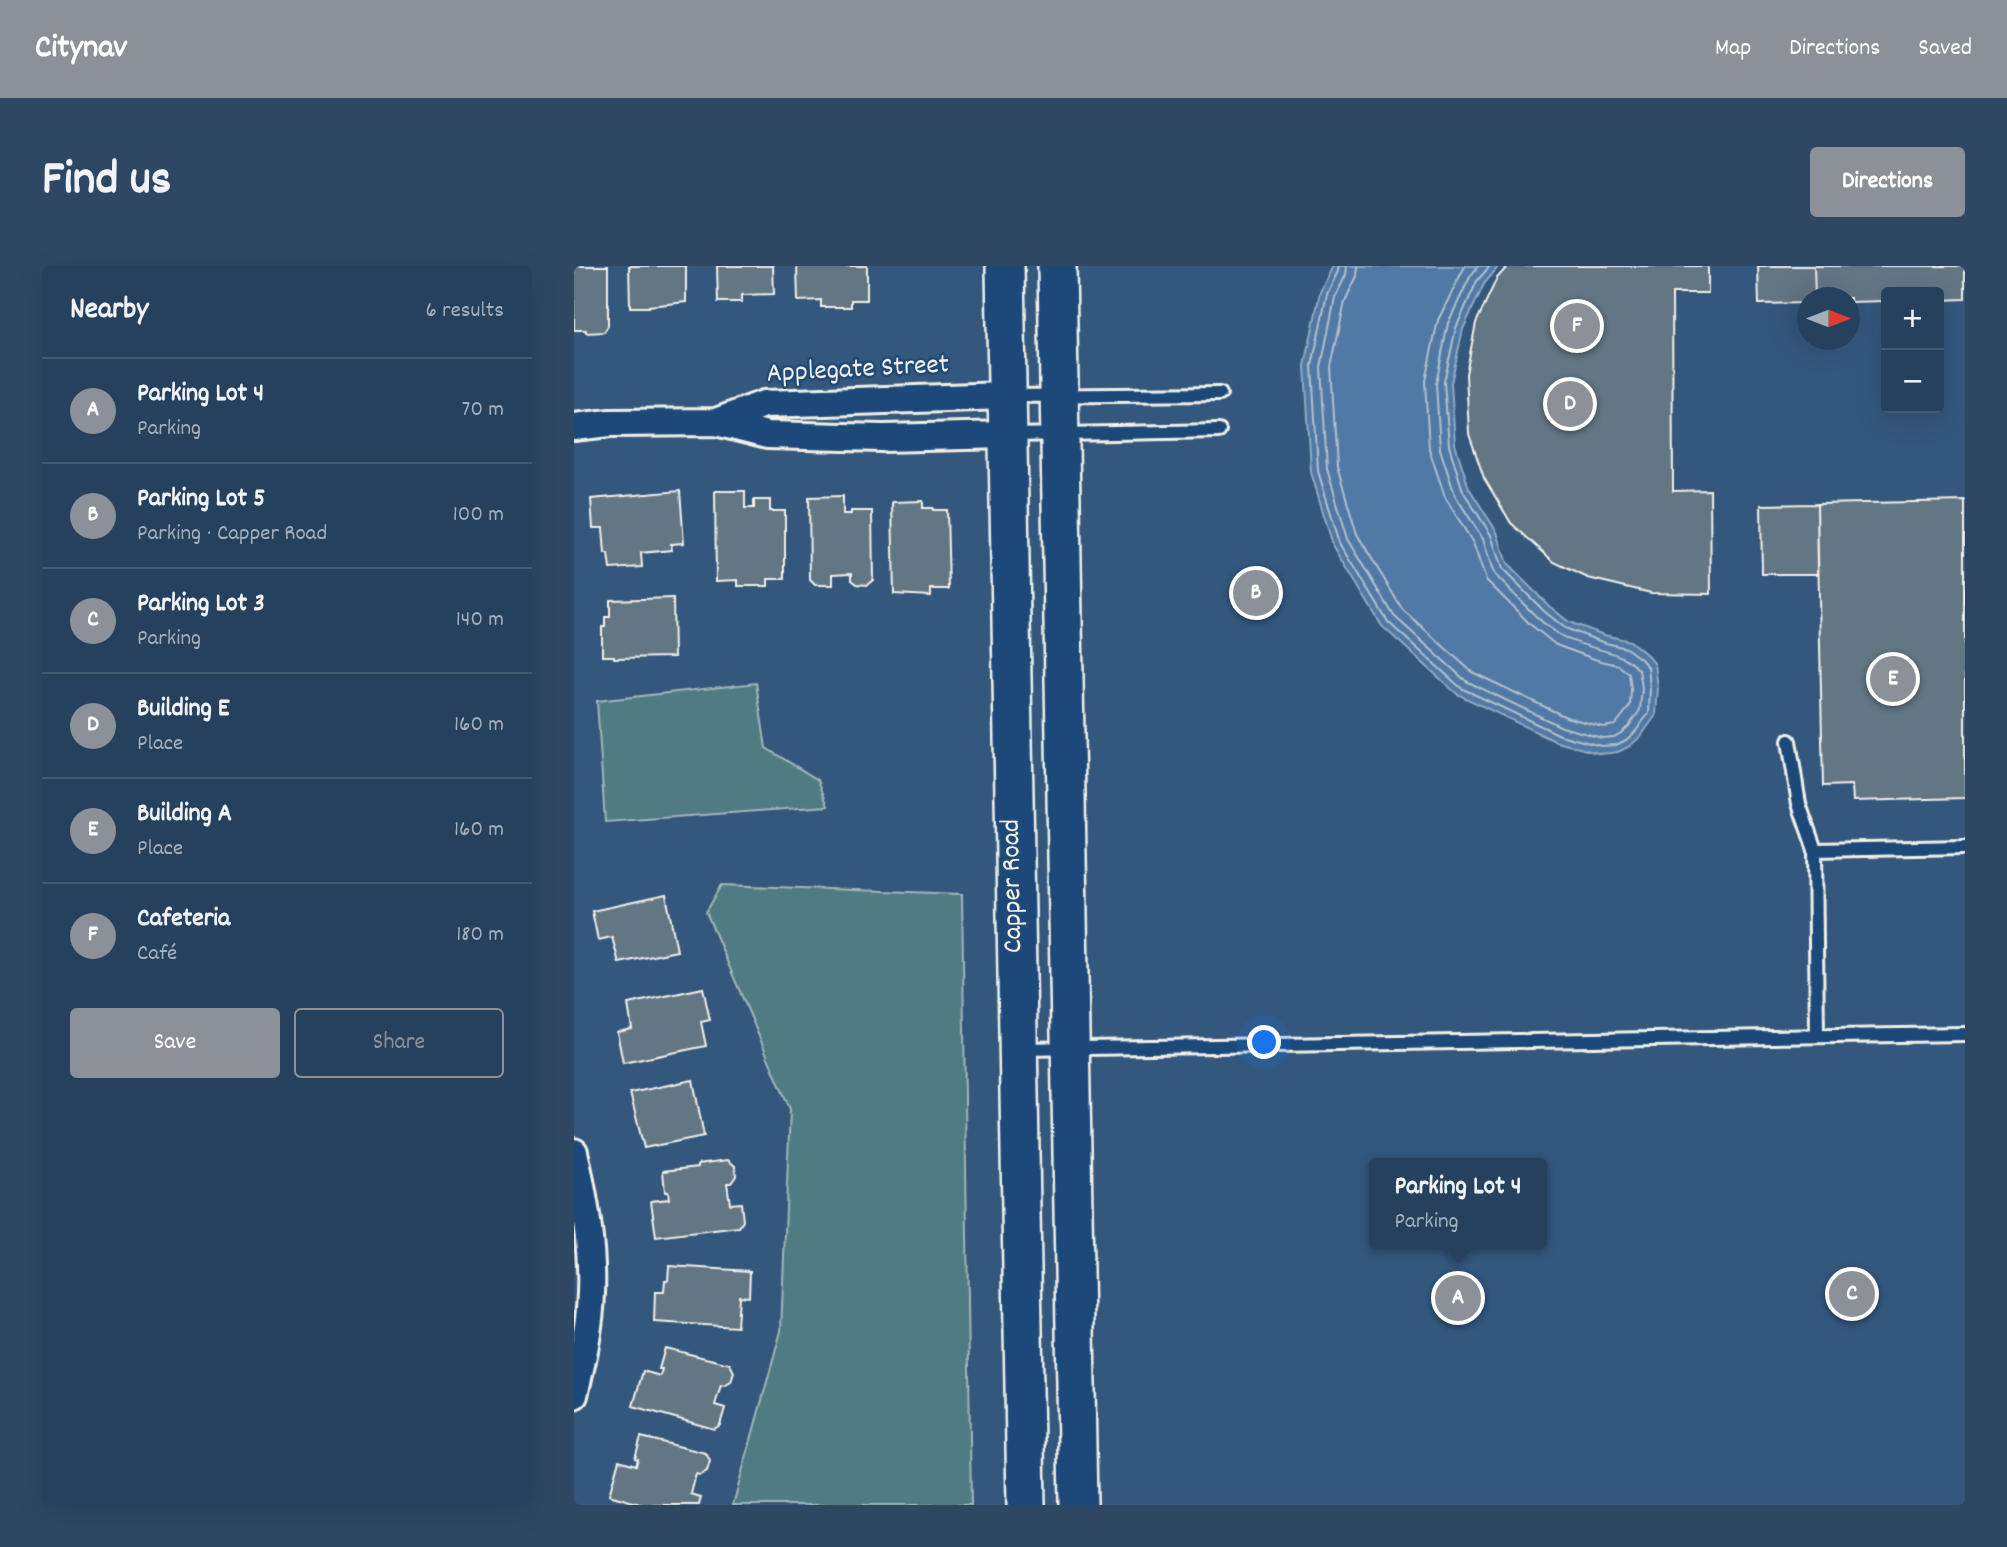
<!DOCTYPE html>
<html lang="en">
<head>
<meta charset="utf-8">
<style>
  body { margin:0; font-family:Dekko,sans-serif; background:#2e4864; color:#f1f3f6 }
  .controls { position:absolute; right:21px; top:21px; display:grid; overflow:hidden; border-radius:7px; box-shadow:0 7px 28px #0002 }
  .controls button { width:63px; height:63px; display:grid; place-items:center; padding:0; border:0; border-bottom:2px solid #425a73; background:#26415e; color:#f1f3f6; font:35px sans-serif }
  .compass { position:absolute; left:1223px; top:21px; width:63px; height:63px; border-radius:50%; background:#26415e; box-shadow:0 7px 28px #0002; rotate:90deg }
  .you { position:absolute; left:691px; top:777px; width:24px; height:24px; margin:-18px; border:5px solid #fff; border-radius:50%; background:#1a73e8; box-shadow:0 0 0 10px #1a73e833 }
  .badge { display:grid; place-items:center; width:46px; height:46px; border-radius:50%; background:#8c9099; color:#fff; font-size:23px; font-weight:700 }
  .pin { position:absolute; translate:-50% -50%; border:4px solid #fff; box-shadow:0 2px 7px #0006 }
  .popup { position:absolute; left:795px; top:892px; width:178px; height:91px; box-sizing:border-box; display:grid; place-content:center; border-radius:7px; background:#26415e; filter:drop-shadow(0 2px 5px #0005); font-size:23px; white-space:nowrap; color:#a4afbc }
  .popup b { font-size:26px; color:#f1f3f6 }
  .popup::after { content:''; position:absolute; left:50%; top:100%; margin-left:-14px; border:14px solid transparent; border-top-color:#26415e }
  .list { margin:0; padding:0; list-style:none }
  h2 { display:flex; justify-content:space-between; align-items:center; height:91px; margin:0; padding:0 28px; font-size:30px }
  h2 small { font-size:23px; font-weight:400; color:#a4afbc }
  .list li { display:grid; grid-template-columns:46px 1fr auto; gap:21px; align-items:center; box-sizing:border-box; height:105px; padding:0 28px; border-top:2px solid #425a73 }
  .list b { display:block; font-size:26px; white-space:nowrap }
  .list p { margin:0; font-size:23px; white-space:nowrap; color:#a4afbc }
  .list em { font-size:23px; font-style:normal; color:#a4afbc }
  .actions { display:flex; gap:14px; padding:21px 28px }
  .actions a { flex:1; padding:16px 0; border:2px solid #8c9099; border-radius:7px; text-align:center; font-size:24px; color:#8c9099 }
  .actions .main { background:#8c9099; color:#fff }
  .map { position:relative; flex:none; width:1391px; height:1239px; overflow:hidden; border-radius:7px }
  header { display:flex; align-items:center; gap:42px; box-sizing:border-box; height:98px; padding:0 35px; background:#8c9099; color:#fff }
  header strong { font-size:33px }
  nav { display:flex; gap:38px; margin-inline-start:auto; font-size:24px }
  .intro { display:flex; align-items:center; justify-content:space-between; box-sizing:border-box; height:168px; padding:0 42px }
  h1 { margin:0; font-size:49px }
  .button { padding:18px 32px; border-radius:7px; background:#8c9099; color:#fff; font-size:24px; font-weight:700 }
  main { display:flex; gap:42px; padding:0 42px }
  aside { flex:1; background:#26415e; border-radius:7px; box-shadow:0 7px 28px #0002 }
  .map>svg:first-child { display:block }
  .green { fill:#507b83; stroke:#a2b6b6; stroke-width:2 }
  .water { fill:#5179a5; stroke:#92a9c0; stroke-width:2 }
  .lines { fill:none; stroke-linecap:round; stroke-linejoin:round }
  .shore { stroke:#b3c1cd; stroke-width:2 }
  .building { fill:#637684; stroke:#f4f1e8; stroke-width:2 }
  .lane-casing { stroke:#f4f1e8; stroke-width:18 }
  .street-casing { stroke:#f4f1e8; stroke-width:32 }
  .secondary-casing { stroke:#f4f1e8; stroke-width:42 }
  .lane { stroke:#1f4a7a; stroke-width:12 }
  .street { stroke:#1f4a7a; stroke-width:26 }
  .secondary { stroke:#1f4a7a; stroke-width:37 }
  .labels { text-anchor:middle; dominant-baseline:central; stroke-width:5; stroke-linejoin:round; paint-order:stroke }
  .street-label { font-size:28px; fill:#f4f1e8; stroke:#1f4a7a }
</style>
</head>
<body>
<header>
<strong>Citynav</strong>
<nav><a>Map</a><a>Directions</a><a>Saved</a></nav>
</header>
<div class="intro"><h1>Find us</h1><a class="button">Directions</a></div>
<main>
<aside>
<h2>Nearby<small>6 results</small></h2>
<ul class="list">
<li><span class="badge">A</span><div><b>Parking Lot 4</b><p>Parking</p></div><em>70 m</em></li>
<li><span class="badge">B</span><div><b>Parking Lot 5</b><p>Parking · Capper Road</p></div><em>100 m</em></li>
<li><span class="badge">C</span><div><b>Parking Lot 3</b><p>Parking</p></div><em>140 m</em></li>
<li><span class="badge">D</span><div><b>Building E</b><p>Place</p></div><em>160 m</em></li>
<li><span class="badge">E</span><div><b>Building A</b><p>Place</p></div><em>160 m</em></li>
<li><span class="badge">F</span><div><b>Cafeteria</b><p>Café</p></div><em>180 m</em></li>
</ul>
<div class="actions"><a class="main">Save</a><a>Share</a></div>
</aside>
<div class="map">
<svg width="1391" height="1239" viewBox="0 0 1391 1239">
  <rect width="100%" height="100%" fill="#33577d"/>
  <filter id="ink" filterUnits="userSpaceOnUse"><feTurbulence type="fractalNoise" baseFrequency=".0143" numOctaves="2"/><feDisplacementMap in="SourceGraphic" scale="14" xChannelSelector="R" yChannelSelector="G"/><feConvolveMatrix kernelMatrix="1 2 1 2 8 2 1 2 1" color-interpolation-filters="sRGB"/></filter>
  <g filter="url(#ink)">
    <!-- green -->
    <path class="green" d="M182,417L192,482L244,514L254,540L31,556L23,435Z
      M148,619L388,628L397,1239H159L207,1065L216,843L132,646Z"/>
    <!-- water -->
    <path class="water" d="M759,0H925L910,18L889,63L877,117L881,178L895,222L923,266L933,298L975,340L995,356L1030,369L1056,375L1072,388L1081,398L1084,422L1082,449L1067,470L1056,480L1044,486L1027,488L983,476L883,428L808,360L759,279L737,206L731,100L746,26Z"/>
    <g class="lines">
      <!-- shore -->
      <path class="shore" d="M765,0L764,5L753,28L738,100L744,205L766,277L814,356L887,422L986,469L1027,480L1042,479L1052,474L1061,466L1075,447L1076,422L1074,401L1067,393L1052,382L1028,376L991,362L971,346L928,303L917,269L889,225L875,180L870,116L882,62L903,15L916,0
        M773,0L772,9L761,31L747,101L753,203L774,273L820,350L892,415L988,461L1028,472L1040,471L1047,467L1055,460L1066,444L1068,422L1065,404C1045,381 1011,385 986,369C962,354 942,329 921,309L918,303L909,273L881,229L866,183L862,118L874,57L896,11L904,0
        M784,0L783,10L771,35L757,101L763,201L783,268L828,343L898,406L992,451L1029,461L1041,459L1056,440L1057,423L1055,408L1044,399L1023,394L982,379L957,359L912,314L899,277L871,231L855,183L851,115L864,54L891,0"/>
    </g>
    <!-- building -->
    <path class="building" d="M0,0H34V60L30,66L12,67V64H0Z
      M55,0H112V36L75,40V41H56Z
      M143,0H199L200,28L168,29V36H144Z
      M223,0H293V34H277V41H247V34L224,35Z
      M934,0H1134V27H1098L1099,218V225L1136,224L1137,328L1077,327L1014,312L980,296L937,257L910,212L895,168L892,108L902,57L923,12Z
      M1184,0H1240L1241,32H1234V37L1185,38Z
      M1240,0H1391V33L1365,34V26H1312V35L1276,36V32H1241Z
      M106,225L110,277L97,278L98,284L67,287L68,301L36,303L34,288H31L29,262H19L17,233Z
      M141,225H171V242H180V234H196V245H211V313H194V320H164V314L142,315Z
      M269,230V248H277V245H298L299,314L293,319L283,318L278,314V307L259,308V319H241L236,314L235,231Z
      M349,235V242H359V244H373L375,323H357V330L320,328L318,236Z
      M1391,235V532L1279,535L1278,519L1249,520L1243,238Z
      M1243,238L1244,308H1188L1187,239Z
      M99,332L100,391L40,392V390H28V361H31V351H36V334Z
      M92,629L103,685L45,697L38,671L24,674L18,645Z
      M129,722L136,754L127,756L132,780L49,797L43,766L58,763L54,738Z
      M119,814L130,870L70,882L56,827Z
      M154,894L161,900L162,910L157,917H153L156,938L167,937L169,955L165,961L82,971L77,935L95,933L94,926H91L89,905L124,901V898Z
      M95,1000L176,1005L175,1031L165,1030L163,1061L80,1056L81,1026H90L91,1014H94Z
      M91,1082L156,1098L160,1106L157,1116L150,1120L147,1119L141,1139L151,1142L146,1159L140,1163L59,1140L69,1105L86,1110L88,1103H85Z
      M67,1171L132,1187L136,1195L133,1205L126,1209L122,1208L117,1228L127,1231L125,1239H69L35,1229L45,1194L62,1199L64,1193L61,1192Z"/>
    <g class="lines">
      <defs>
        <path id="lane" d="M436,130L646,128
          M437,169L645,165
          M1215,475L1225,538L1241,584
          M1243,770L1241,584L1391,581
          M447,783L1391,768"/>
        <path id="street" d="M142,156L190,138L432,130
          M0,161L36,157L142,156L193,169L309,172L433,169
          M0,886C10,932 19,979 17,1027C16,1061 8,1095 0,1129"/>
        <path id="secondary" d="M431,0L452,1239
          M483,0L504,1239"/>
      </defs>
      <!-- lane casing -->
      <use href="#lane" class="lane-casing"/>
      <!-- street casing -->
      <use href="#street" class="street-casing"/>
      <!-- secondary casing -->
      <use href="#secondary" class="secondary-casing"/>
      <!-- lane -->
      <use href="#lane" class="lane"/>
      <!-- street -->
      <use href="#street" class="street"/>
      <!-- secondary -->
      <use href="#secondary" class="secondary"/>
    </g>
  </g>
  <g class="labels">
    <!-- street labels -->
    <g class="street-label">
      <text transform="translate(284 105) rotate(-3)">Applegate Street</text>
      <text transform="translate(440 620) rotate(-91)">Capper Road</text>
    </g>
  </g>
</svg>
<div class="controls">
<button>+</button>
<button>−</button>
</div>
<svg class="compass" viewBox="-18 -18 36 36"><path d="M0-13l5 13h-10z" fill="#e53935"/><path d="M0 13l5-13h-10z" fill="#a4afbc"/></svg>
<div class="you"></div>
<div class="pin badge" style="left:884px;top:1032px">A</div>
<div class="popup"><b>Parking Lot 4</b>Parking</div>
<div class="pin badge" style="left:682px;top:327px">B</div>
<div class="pin badge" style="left:1278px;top:1028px">C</div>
<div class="pin badge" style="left:996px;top:138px">D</div>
<div class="pin badge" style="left:1319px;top:413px">E</div>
<div class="pin badge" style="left:1003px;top:60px">F</div>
</div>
</main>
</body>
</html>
